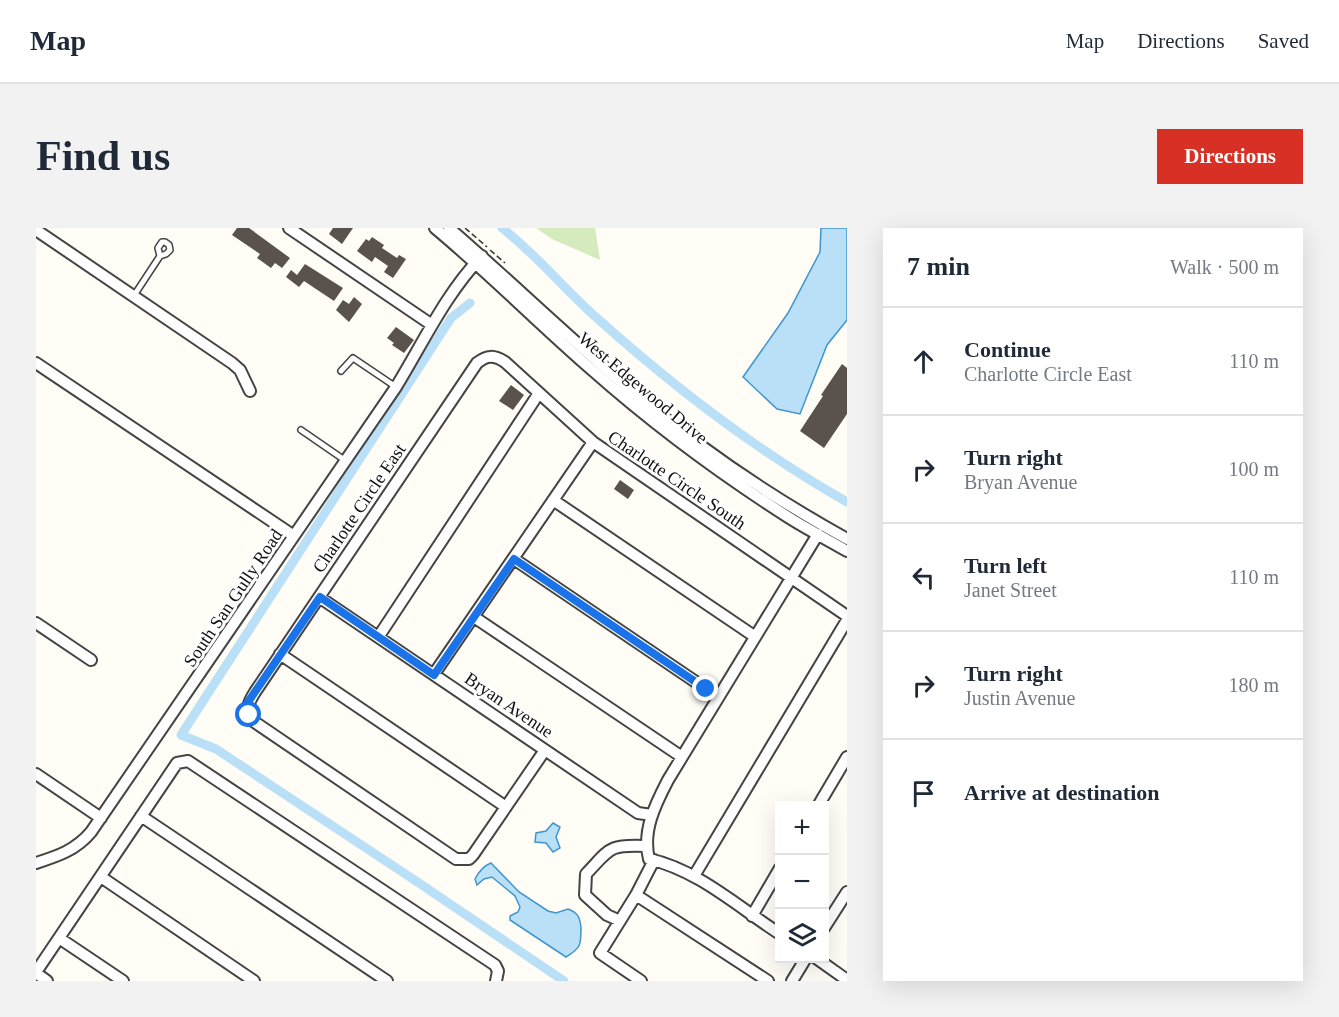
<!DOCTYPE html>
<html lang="en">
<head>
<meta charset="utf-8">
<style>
  body { margin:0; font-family:Georgia,serif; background:#f2f2f3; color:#1f2937 }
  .controls { position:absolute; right:18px; bottom:18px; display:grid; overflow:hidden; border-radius:0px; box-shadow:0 6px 24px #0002 }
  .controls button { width:54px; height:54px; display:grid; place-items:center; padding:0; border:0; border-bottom:2px solid #e0e1e3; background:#fff; color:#1f2937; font:30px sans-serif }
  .stop { position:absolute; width:18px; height:18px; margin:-14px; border:4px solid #1a73e8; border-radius:50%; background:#fff }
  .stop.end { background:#1a73e8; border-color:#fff; box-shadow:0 2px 6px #0008 }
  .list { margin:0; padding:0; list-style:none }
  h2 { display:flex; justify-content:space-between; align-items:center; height:78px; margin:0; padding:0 24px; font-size:26px }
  h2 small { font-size:20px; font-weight:400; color:#747a83 }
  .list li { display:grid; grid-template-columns:39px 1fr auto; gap:18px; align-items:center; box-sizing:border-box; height:108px; padding:0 24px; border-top:2px solid #e0e1e3 }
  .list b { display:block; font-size:22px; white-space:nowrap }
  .list p { margin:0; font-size:20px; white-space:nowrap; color:#747a83 }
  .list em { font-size:20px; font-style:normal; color:#747a83 }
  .icon { flex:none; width:33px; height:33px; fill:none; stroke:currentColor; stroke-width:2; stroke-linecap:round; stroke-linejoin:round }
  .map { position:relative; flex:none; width:811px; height:753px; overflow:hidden; border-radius:0px }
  header { display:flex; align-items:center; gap:36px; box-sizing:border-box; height:84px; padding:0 30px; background:#fff; border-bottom:2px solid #e0e1e3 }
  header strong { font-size:28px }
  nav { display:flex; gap:33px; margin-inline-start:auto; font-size:21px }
  .intro { display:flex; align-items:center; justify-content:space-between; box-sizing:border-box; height:144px; padding:0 36px }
  h1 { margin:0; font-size:42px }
  .button { padding:15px 27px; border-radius:0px; background:#d93025; color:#fff; font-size:21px; font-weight:700 }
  main { display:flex; gap:36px; padding:0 36px }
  aside { flex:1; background:#fff; border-radius:0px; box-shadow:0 6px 24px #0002 }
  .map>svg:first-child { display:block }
  .green { fill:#d5ebbd }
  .water { fill:#b9e0f7; stroke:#3f96cf; stroke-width:1.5 }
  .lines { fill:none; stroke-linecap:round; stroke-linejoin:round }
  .canal { stroke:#b9e0f7; stroke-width:9 }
  .building { fill:#5a524d }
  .service-casing { stroke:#444; stroke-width:8 }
  .minor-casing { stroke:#444; stroke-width:14 }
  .path { stroke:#333; stroke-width:1.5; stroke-dasharray:6 3; stroke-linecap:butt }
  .service { stroke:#fff; stroke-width:5 }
  .minor { stroke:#fff; stroke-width:10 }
  .route { stroke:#1a73e8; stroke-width:8 }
  .labels { text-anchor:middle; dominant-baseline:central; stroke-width:6; stroke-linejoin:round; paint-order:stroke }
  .street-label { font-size:18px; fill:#111; stroke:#fff }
</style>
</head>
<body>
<header>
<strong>Map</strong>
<nav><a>Map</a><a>Directions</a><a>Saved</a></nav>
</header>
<div class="intro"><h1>Find us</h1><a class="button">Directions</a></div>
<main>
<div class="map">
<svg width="811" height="753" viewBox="0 0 811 753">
  <rect width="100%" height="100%" fill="#fffdf5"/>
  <!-- green -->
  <path class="green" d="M500,0H559L564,32L516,11Z"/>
  <!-- water -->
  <path class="water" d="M785,0H811V92L791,117L764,186L741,181L707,149L752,85L784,24Z
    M517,595L524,599L520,609L524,620L517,624L510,615L499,614L500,605L510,603Z
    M455,635L483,664L512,683L520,685L532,681C542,685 544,689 545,700C545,717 545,720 530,729L474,692V688L482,684L484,679L479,668L456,649L448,651L441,657L439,651C443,643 447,638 455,635Z"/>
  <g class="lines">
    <!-- canal -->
    <path class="canal" d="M466,0C501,27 529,62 562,91C639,160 721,223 811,274
      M434,75L415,90L145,507L180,521L380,653L528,753"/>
  </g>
  <!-- building -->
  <path class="building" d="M201,0H213L254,30L246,40L239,35L235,40L221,30L224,26L196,7Z
    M297,0H317L306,16L293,6Z
    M336,9L348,17L346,20L361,30L363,27L370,31L357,50L348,44L352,38L339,29L336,34L321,23L330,11L333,13Z
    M269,36L307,60L298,73L268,53L263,59L250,49L255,42L261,47Z
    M318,69L326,76L313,94L300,82L307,72L313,76Z
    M360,99L378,112L368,125L356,117L358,115L351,110Z
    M806,136L811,140V186L788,220L764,203L787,168L785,167Z
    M475,157L488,167L477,182L463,173Z
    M584,252L598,262L592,271L578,261Z"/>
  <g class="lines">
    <defs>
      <path id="service" d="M97,69L124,28L130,26L134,22L133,17L129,14H126L122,20L124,28
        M305,143L317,130L360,159
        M265,202L310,233"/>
      <path id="minor" d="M253,0L396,97
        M399,0C453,45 502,95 555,141C616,195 683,245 752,289C771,301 792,312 811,323
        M413,0C479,57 541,118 608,173C671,226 739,271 811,311
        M0,2L196,135L204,142L214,163
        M0,135L258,308
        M517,272L718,408
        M478,331L682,469
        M283,369L602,585L616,587
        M438,389L646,529
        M0,395L55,432
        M343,408L503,165
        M244,426L470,579
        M398,446L557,214
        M509,522L437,627L433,631H420L217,493C209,482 212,475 219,464L441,135C451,127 458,127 469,134L557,214L811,388
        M0,546L65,590
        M782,578L811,529
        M105,588L351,753
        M0,635C22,628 40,622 55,604L360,159C387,115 410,65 446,28
        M658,648L811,392
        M65,649L218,753
        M600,667L732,753
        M716,688L744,640
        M584,693L571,687L549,667L550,646C574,621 572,616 610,618
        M788,700L811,664
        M744,706C702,679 662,642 613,631C606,603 619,577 632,552L782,306
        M23,710L87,753
        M780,730L811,752
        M0,744L141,535L152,533L459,737L462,743L460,753
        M0,745L11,753
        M605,753L564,725L600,667L618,632
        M756,753L770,730"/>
    </defs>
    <!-- service casing -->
    <use href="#service" class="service-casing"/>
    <!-- minor casing -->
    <use href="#minor" class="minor-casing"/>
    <!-- path -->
    <path class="path" d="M429,0L451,19
      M454,22L469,35"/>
    <!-- service -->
    <use href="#service" class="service"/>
    <!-- minor -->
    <use href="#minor" class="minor"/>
  </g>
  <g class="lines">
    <!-- route -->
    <path class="route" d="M213,487L212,474L284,369L398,447L478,331L670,461"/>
  </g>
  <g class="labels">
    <!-- street labels -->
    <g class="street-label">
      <text transform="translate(607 160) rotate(40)">West Edgewood Drive</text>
      <text transform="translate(641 252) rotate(34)">Charlotte Circle South</text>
      <text transform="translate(323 280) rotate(-56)">Charlotte Circle East</text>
      <text transform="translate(197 370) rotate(-56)">South San Gully Road</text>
      <text transform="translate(473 477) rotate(34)">Bryan Avenue</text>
    </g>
  </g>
</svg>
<div class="controls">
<button>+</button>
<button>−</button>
<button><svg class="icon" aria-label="layers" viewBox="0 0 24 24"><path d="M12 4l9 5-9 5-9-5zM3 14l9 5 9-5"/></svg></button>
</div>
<div class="stop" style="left:213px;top:487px"></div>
<div class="stop end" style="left:670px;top:461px"></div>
</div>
<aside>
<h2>7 min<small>Walk · 500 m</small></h2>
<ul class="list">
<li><svg class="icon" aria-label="ahead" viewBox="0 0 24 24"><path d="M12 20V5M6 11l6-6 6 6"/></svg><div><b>Continue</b><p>Charlotte Circle East</p></div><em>110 m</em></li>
<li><svg class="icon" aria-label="right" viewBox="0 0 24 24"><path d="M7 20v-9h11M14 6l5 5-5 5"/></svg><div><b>Turn right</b><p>Bryan Avenue</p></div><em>100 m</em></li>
<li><svg class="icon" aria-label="left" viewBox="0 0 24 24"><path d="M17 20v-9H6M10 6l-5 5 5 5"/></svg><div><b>Turn left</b><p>Janet Street</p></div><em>110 m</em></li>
<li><svg class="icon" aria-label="right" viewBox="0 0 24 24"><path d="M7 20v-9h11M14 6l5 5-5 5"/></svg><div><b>Turn right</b><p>Justin Avenue</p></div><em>180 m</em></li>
<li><svg class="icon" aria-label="arrive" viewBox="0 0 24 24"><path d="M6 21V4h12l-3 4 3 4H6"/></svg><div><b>Arrive at destination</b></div></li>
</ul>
</aside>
</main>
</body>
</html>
